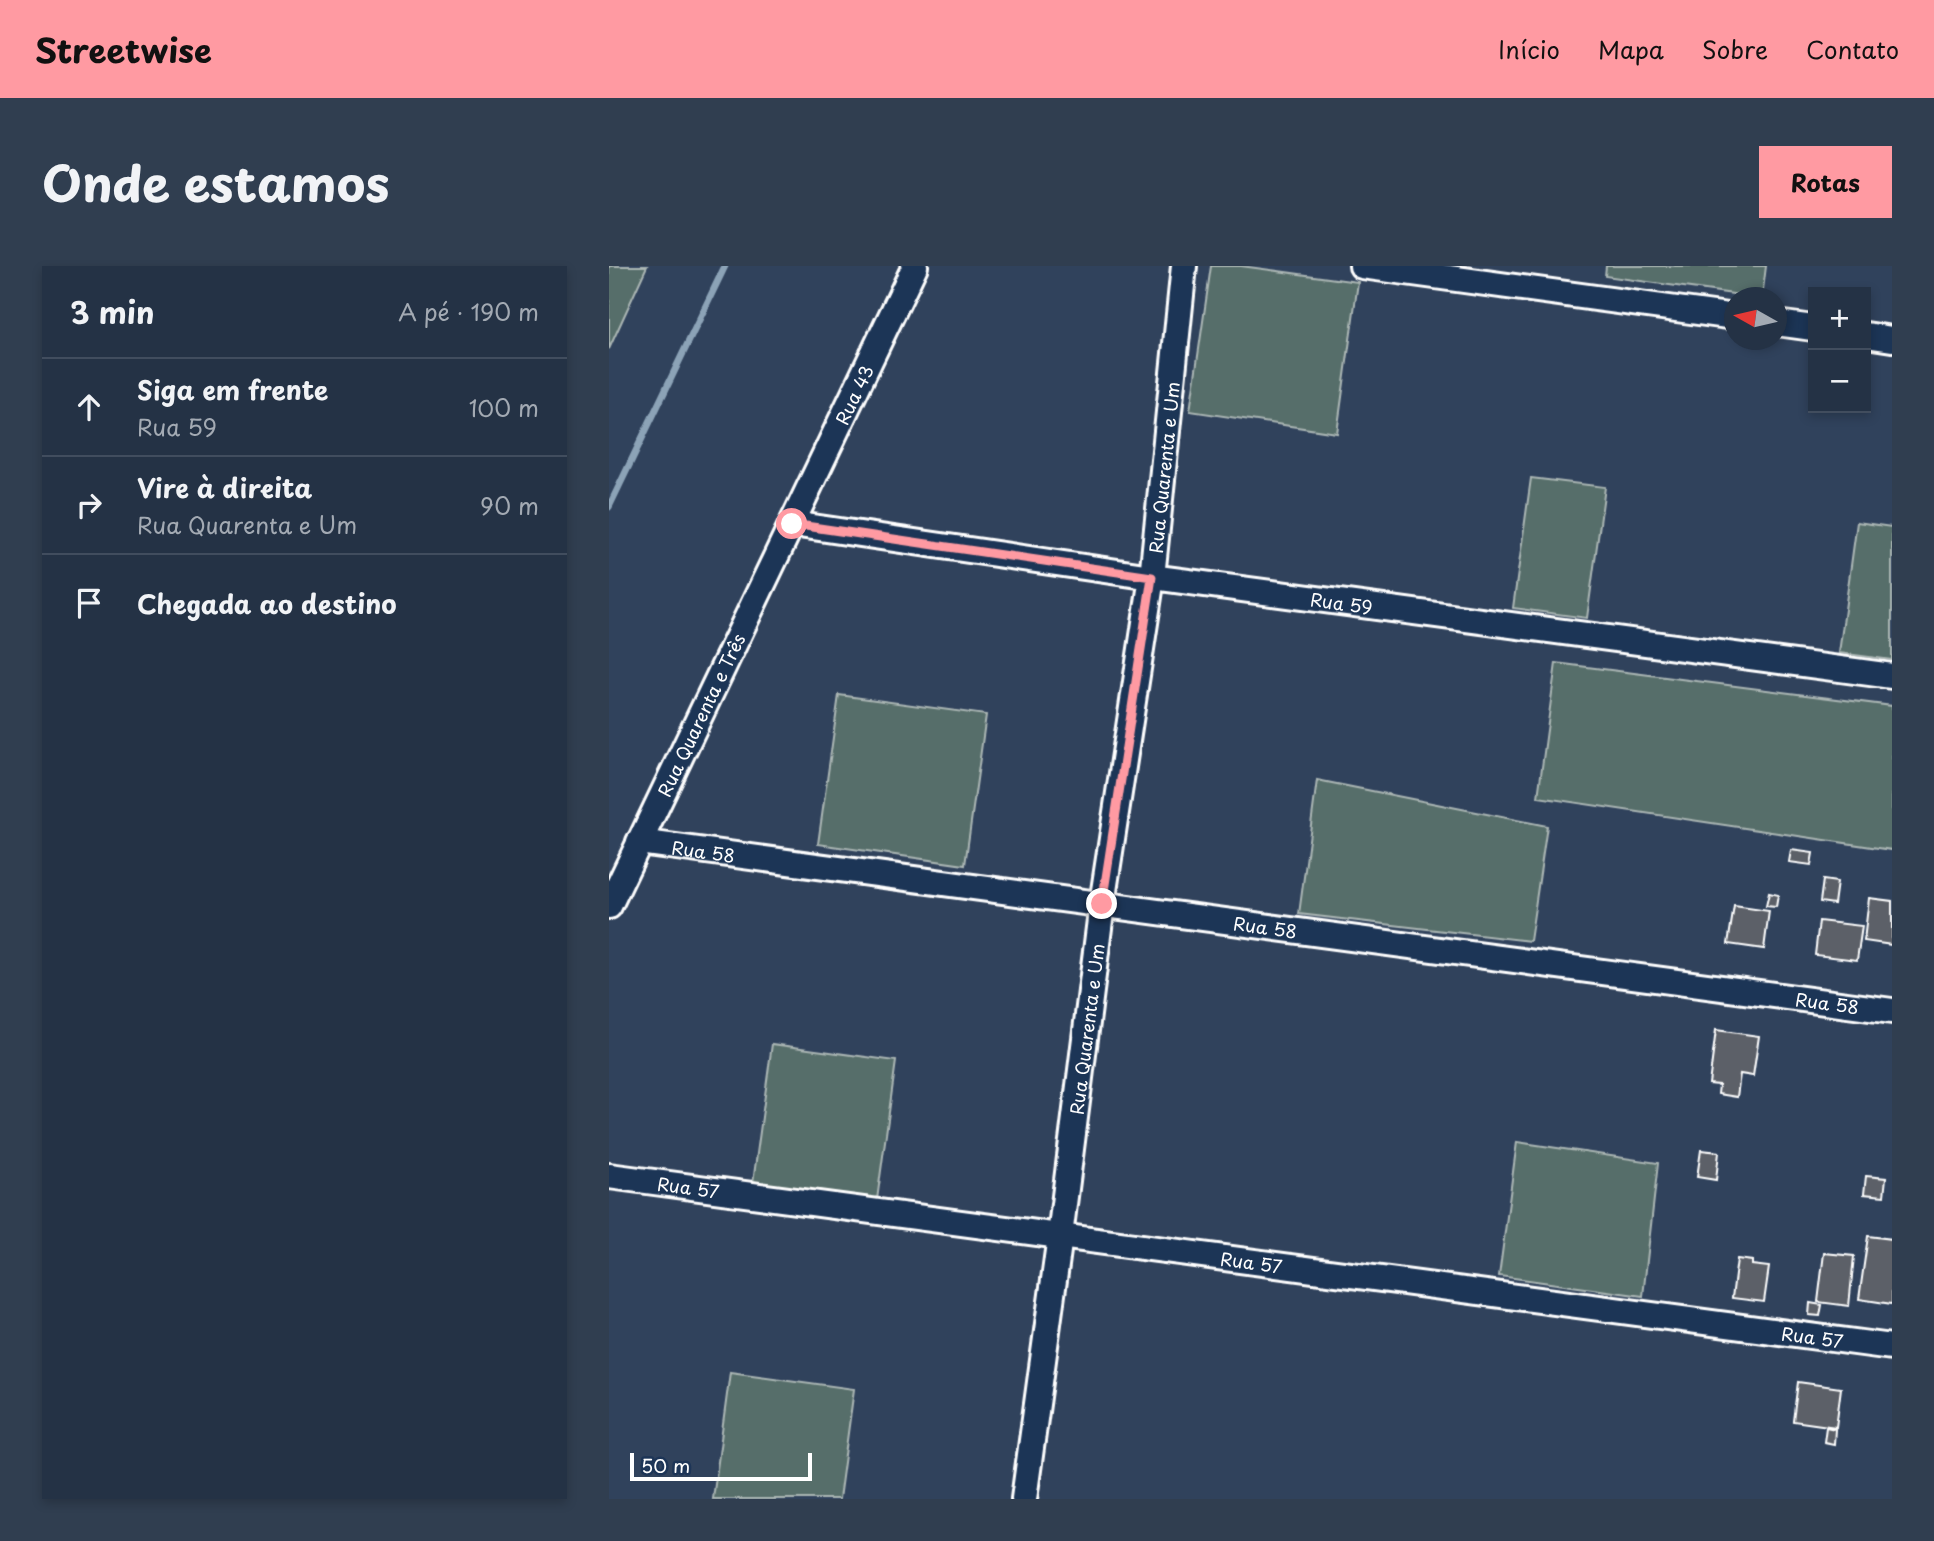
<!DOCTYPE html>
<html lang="pt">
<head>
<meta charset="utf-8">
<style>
  body { margin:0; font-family:"Playpen Sans",sans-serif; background:#303e50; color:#f1f3f6 }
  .controls { position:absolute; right:21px; top:21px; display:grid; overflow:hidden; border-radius:0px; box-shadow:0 4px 10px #0003 }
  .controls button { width:63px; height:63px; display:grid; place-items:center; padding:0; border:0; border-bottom:2px solid #414d5e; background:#243245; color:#f1f3f6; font:35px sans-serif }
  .compass { position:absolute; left:1115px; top:21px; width:63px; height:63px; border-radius:50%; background:#243245; box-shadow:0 4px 10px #0003; rotate:278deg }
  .scale { position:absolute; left:21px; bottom:18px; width:182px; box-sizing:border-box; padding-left:7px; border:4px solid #fff; border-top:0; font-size:19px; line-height:24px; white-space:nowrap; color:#fff; -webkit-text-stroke:5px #1d3557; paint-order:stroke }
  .stop { position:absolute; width:21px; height:21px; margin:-16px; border:5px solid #ff9aa2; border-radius:50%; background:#fff }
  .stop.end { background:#ff9aa2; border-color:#fff; box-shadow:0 2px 7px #0008 }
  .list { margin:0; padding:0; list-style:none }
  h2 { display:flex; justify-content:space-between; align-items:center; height:91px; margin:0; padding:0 28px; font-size:30px }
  h2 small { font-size:23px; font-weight:400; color:#a3aab3 }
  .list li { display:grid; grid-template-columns:46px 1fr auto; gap:21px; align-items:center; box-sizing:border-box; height:98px; padding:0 28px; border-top:2px solid #414d5e }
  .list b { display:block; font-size:26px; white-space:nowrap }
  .list p { margin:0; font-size:23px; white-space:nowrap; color:#a3aab3 }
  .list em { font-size:23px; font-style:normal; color:#a3aab3 }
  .icon { flex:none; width:38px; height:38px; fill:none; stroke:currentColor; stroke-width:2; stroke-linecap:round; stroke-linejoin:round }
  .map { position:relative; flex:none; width:1283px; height:1233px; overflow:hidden; border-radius:0px }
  header { display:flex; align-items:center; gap:42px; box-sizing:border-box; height:98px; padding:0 35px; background:#ff9aa2; color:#111 }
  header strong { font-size:33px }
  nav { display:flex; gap:38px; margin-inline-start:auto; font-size:24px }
  .intro { display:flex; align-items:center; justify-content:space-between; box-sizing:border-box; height:168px; padding:0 42px }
  h1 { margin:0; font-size:49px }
  .button { padding:18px 32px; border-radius:0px; background:#ff9aa2; color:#111; font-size:24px; font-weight:700 }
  main { display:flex; gap:42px; padding:0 42px }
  aside { flex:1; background:#243245; border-radius:0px; box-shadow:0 4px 10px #0003 }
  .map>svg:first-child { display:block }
  .green { fill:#576e6a; stroke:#abb6b4; stroke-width:2 }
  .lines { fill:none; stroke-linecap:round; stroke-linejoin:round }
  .stream { stroke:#8ca3b7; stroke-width:7 }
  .building { fill:#5c6067; stroke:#fff; stroke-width:2 }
  .street-casing { stroke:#fff; stroke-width:30 }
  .street { stroke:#1d3557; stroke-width:24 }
  .route { stroke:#ff9aa2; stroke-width:9 }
  .labels { text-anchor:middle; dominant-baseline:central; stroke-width:7; stroke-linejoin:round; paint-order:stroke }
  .street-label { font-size:18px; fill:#fff; stroke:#1d3557 }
</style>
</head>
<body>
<header>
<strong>Streetwise</strong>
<nav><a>Início</a><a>Mapa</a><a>Sobre</a><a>Contato</a></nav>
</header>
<div class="intro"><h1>Onde estamos</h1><a class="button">Rotas</a></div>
<main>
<aside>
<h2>3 min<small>A pé · 190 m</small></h2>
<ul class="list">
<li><svg class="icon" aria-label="ahead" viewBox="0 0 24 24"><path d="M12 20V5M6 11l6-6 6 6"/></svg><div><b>Siga em frente</b><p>Rua 59</p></div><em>100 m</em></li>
<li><svg class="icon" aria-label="right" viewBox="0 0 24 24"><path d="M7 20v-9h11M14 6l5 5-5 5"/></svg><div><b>Vire à direita</b><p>Rua Quarenta e Um</p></div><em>90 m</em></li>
<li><svg class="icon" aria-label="arrive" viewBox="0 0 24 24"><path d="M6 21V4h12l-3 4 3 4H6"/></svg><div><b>Chegada ao destino</b></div></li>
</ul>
</aside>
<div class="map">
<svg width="1283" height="1233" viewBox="0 0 1283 1233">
  <rect width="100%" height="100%" fill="#30425c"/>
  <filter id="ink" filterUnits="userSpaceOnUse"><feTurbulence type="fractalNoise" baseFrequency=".0143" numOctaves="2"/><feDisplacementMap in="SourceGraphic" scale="14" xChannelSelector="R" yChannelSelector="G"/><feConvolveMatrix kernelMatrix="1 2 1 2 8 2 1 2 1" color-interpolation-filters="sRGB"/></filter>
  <g filter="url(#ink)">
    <!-- green -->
    <path class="green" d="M0,0H38L0,83Z
      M602,0H632L749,16L728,167L581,145Z
      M997,0H1157L1153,32L996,10Z
      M922,212L996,221L978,352L904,342Z
      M1248,256L1283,261V394L1230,387Z
      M947,397L1283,440V584L929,531Z
      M230,429L377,449L356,599L209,578Z
      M708,514L938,560L921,675L690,648Z
      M163,778L287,795L267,941L143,924Z
      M908,876L1049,897L1034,1030L890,1010Z
      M121,1106L245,1123L230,1233H104Z"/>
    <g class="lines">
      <!-- stream -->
      <path class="stream" d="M0,241L116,0"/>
    </g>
    <!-- building -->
    <path class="building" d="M1182,584L1204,587L1202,599L1180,596Z
      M1214,614L1228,616L1225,638L1211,636Z
      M1160,627L1169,629L1167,641L1157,640Z
      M1260,632L1283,635V679L1255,675Z
      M1125,640L1160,645L1155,683L1119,678Z
      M1210,655L1253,660L1248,694L1206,689Z
      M1107,764L1150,770L1144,810L1131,808L1128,831L1109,828L1110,819L1100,818Z
      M1092,884L1110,886L1107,914L1088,911Z
      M1257,910L1277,912L1275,930L1255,928Z
      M1259,970L1283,973V1038L1250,1033Z
      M1215,987L1245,990L1240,1040L1209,1036Z
      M1128,993L1143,995V999L1160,1001L1155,1036L1123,1032Z
      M1201,1037L1213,1039L1211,1050L1200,1049Z
      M1189,1116L1232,1122L1227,1161L1184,1155Z
      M1217,1161L1226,1163L1225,1178L1215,1176Z"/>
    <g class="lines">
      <defs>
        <g id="street">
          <path d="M753,0L1126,51"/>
          <path d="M1168,57L1204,62"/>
          <path d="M1257,69L1283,73"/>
          <path id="s1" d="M183,258L543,311L1283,410"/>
          <path id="s2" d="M30,576L1283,745"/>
          <path id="s3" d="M0,640L306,0"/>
          <path id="s4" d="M0,910L1283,1081"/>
          <path id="s5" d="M415,1233L451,970L493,638L543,311L575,0"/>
        </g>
      </defs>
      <!-- street casing -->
      <use href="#street" class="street-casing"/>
      <!-- street -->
      <use href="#street" class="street"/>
    </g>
  </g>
  <g class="lines" filter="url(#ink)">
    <!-- route -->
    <path class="route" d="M183,258L543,311L493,638"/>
  </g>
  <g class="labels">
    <!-- street labels -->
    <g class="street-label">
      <text stroke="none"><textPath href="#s3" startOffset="567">Rua 43</textPath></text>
      <text stroke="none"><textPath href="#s5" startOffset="1041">Rua Quarenta e Um</textPath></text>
      <text stroke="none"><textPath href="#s1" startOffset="555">Rua 59</textPath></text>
      <text stroke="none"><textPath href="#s3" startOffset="212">Rua Quarenta e Três</textPath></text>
      <text stroke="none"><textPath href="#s2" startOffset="65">Rua 58</textPath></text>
      <text stroke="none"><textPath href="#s2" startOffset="632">Rua 58</textPath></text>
      <text stroke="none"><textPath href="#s2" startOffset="1199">Rua 58</textPath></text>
      <text stroke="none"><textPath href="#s5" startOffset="474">Rua Quarenta e Um</textPath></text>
      <text stroke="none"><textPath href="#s4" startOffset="80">Rua 57</textPath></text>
      <text stroke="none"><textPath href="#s4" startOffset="648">Rua 57</textPath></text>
      <text stroke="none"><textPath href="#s4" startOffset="1214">Rua 57</textPath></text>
    </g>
  </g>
</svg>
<div class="controls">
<button>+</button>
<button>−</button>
</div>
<svg class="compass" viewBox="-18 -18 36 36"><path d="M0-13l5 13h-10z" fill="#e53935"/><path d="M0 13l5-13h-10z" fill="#a3aab3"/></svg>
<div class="scale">50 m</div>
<div class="stop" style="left:183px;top:258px"></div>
<div class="stop end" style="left:493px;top:638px"></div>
</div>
</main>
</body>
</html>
